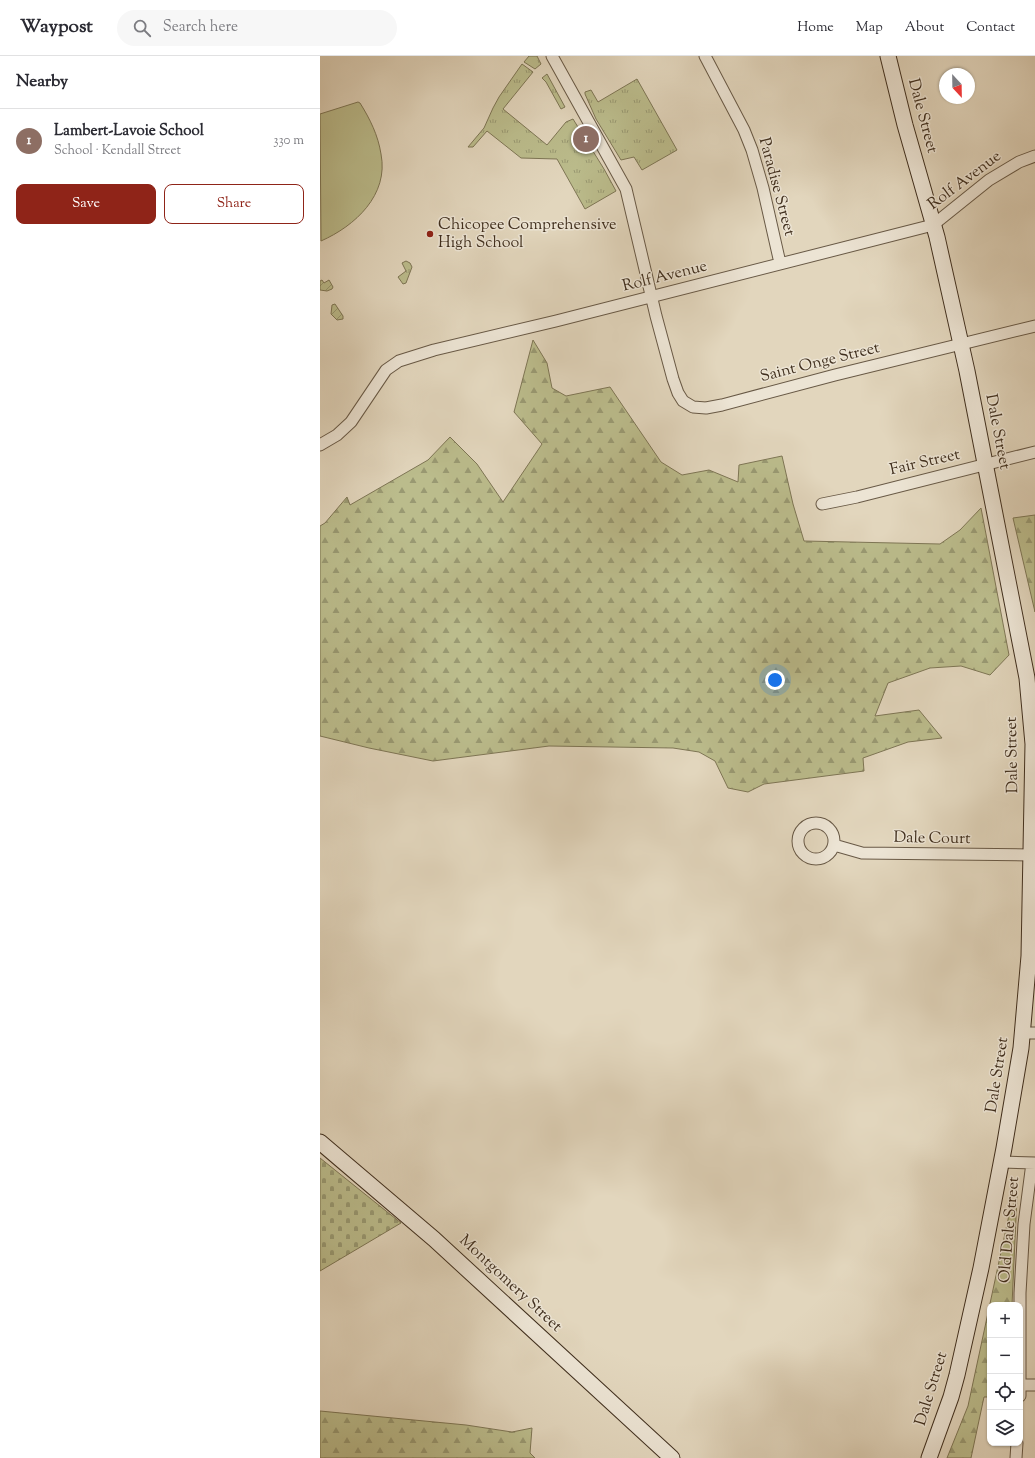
<!DOCTYPE html>
<html lang="en">
<head>
<meta charset="utf-8">
<style>
  body { margin:0; font-family:"Sorts Mill Goudy",serif; background:#f7f7f7; color:#2b2b33 }
  .controls { position:absolute; right:12px; bottom:12px; display:grid; overflow:hidden; border-radius:8px; box-shadow:0 1px 3px #0004 }
  .controls button { width:36px; height:36px; display:grid; place-items:center; padding:0; border:0; border-bottom:1px solid #e1e1e2; background:#fff; color:#2b2b33; font:20px sans-serif }
  .compass { position:absolute; left:619px; top:12px; width:36px; height:36px; border-radius:50%; background:#fff; box-shadow:0 1px 3px #0004; rotate:158deg }
  .you { position:absolute; left:455px; top:624px; width:14px; height:14px; margin:-10px; border:3px solid #fff; border-radius:50%; background:#1a73e8; box-shadow:0 0 0 6px #1a73e833 }
  .badge { display:grid; place-items:center; width:26px; height:26px; border-radius:50%; background:#8f2418; color:#fff; font-size:13px; font-weight:700 }
  .pin { position:absolute; translate:-50% -50%; border:2px solid #fff; box-shadow:0 1px 4px #0006 }
  .list { margin:0; padding:0; list-style:none }
  h2 { display:flex; justify-content:space-between; align-items:center; height:52px; margin:0; padding:0 16px; font-size:17px }
  h2 small { font-size:13px; font-weight:400; color:#7c7c81 }
  .list li { display:grid; grid-template-columns:26px 1fr auto; gap:12px; align-items:center; box-sizing:border-box; height:64px; padding:0 16px; border-top:1px solid #e1e1e2 }
  .list b { display:block; font-size:15px; white-space:nowrap }
  .list p { margin:0; font-size:13px; white-space:nowrap; color:#7c7c81 }
  .list em { font-size:13px; font-style:normal; color:#7c7c81 }
  .actions { display:flex; gap:8px; padding:12px 16px }
  .actions a { flex:1; padding:9px 0; border:1px solid #8f2418; border-radius:8px; text-align:center; font-size:14px; color:#8f2418 }
  .actions .main { background:#8f2418; color:#fff }
  .icon { flex:none; width:22px; height:22px; fill:none; stroke:currentColor; stroke-width:2; stroke-linecap:round; stroke-linejoin:round }
  .map { position:relative; flex:none; width:715px; height:1402px; overflow:hidden }
  header { display:flex; align-items:center; gap:24px; box-sizing:border-box; height:56px; padding:0 20px; background:#fff; border-bottom:1px solid #e1e1e2 }
  header strong { font-size:19px }
  nav { display:flex; gap:22px; margin-inline-start:auto; font-size:14px }
  .search { width:280px; height:36px; background:#f7f7f7; display:flex; align-items:center; gap:10px; box-sizing:border-box; padding:0 14px; border-radius:22px; color:#7c7c81; font-size:15px }
  main { display:flex }
  aside { flex:1; background:#fff }
  .map>svg:first-child { display:block }
  .grass { fill:url(#grass-tufts); stroke:#7e7655 }
  .forest { fill:url(#forest-firs); stroke:#7e7655 }
  .cemetery { fill:url(#cemetery-stones); stroke:#7e7655 }
  .park { fill:#bbbc8c; stroke:#7e7655 }
  .garden { fill:url(#garden-furrows); stroke:#7e7655 }
  .lines { fill:none; stroke-linecap:round; stroke-linejoin:round }
  .street-casing { stroke:#685946; stroke-width:13 }
  .secondary-casing { stroke:#402f1e; stroke-width:17 }
  .street { stroke:#ece4d4; stroke-width:11 }
  .secondary { stroke:#ece4d4; stroke-width:15 }
  .poi-dot { fill:#8f2418; stroke:#ece4d4; stroke-width:1.5 }
  .labels { text-anchor:middle; dominant-baseline:central; stroke-width:3; stroke-linejoin:round; paint-order:stroke }
  .street-label { font-size:16px; fill:#402f1e; stroke:#ece4d4 }
  .poi-label { font-size:16px; fill:#402f1e; stroke:#ece4d4; text-anchor:start }
</style>
</head>
<body>
<header>
<strong>Waypost</strong>
<div class="search"><svg class="icon" aria-label="search" viewBox="0 0 24 24"><circle cx="10" cy="10" r="6"/><path d="M15 15l6 6"/></svg>Search here</div>
<nav><a>Home</a><a>Map</a><a>About</a><a>Contact</a></nav>
</header>
<main>
<aside>
<h2>Nearby<small></small></h2>
<ul class="list">
<li><span class="badge" style="background:#8d6e63">1</span><div><b>Lambert-Lavoie School</b><p>School · Kendall Street</p></div><em>330 m</em></li>
</ul>
<div class="actions"><a class="main">Save</a><a>Share</a></div>
</aside>
<div class="map">
<svg width="715" height="1402" viewBox="0 0 715 1402">
  <defs>
    <pattern id="grass-tufts" width="24" height="20" patternUnits="userSpaceOnUse"><rect width="24" height="20" fill="#bbbc8c"/><path d="M3 7l-1-3M5 7V3M7 7l1-3M15 17l-1-3M17 17v-4M19 17l1-3" fill="none" stroke="#999972"/></pattern>
    <pattern id="forest-firs" width="22" height="20" patternUnits="userSpaceOnUse"><rect width="22" height="20" fill="#bbbc8c"/><path d="M5 1l3.5 6h-7zM16 11l3.5 6h-7z" fill="#999972"/></pattern>
    <pattern id="cemetery-stones" width="16" height="16" patternUnits="userSpaceOnUse"><rect width="16" height="16" fill="#bbbc8c"/><path d="M2 7V4a2 2 0 0 1 4 0v3zM10 15v-3a2 2 0 0 1 4 0v3z" fill="#999972"/></pattern>
    <pattern id="garden-furrows" width="10" height="10" patternUnits="userSpaceOnUse"><rect width="10" height="10" fill="#bbbc8c"/><path d="M-1 1l2-2M0 10L10 0M9 11l2-2" fill="none" stroke="#999972"/></pattern>
  </defs>
  <rect width="100%" height="100%" fill="#e2d6bd"/>
  <filter id="stains"><feTurbulence type="fractalNoise" baseFrequency=".005" numOctaves="4"/><feColorMatrix values="0 0 0 0 .2 0 0 0 0 .09 0 0 0 0 .02 0 0 0 .5 -.17"/></filter>
  <radialGradient id="worn" r=".72"><stop offset=".6" stop-color="#630" stop-opacity="0"/><stop offset="1" stop-color="#630" stop-opacity=".3"/></radialGradient>
  <!-- grass -->
  <path class="grass" d="M209,0H217L221,8L215,13L204,6Z
    M202,8L213,16L183,53L227,89L246,66L253,63L284,113L296,135L265,153L237,103L201,102L167,75L153,91H148L164,72L173,52L179,41Z
    M227,18L245,51L241,53L226,26L222,22Z
    M317,23L357,94L322,114L314,101L301,104L276,63L265,38V36L271,34L278,46Z
    M86,205L90,207L92,211L86,227L83,228L78,221L86,215L82,207Z"/>
  <!-- forest -->
  <path class="forest" d="M213,284L227,307L232,332L246,340L290,331L341,406L362,419L389,414L418,426L419,409L462,400L473,448L484,485L620,488L640,474L661,452L689,599L670,619L641,610L610,612L568,627L555,660L599,654L622,682L588,686L543,702L544,715L444,728L428,736L408,732L395,705L379,696L353,692L229,690L113,705L49,692L0,680V470L5,467L27,441L30,449L108,404L130,381L157,408L183,446L222,388L194,356Z
    M715,459V556L693,462Z
    M697,1140L692,1249H670V1341H664L651,1402H627L648,1350L689,1159Z
    M0,1355L146,1369L192,1376L212,1372L210,1397L215,1402H0Z"/>
  <!-- cemetery -->
  <path class="cemetery" d="M0,1102L81,1167L0,1215Z"/>
  <!-- park -->
  <path class="park" d="M38,46L40,47C50,63 58,79 61,98C69,139 35,170 1,185L0,58Z"/>
  <!-- garden -->
  <path class="garden" d="M2,224L4,227L9,224L13,231L12,233L7,235L0,234V225Z
    M15,248L23,260V263L17,264L11,258L12,249Z"/>
  <g class="lines">
    <defs>
      <path id="street" d="M232,0L306,133L336,260L353,323L358,337L363,345L373,351L386,352L402,349L515,319L715,270
        M385,0L424,74L432,94L443,132L460,207
        M0,389L17,379L31,366L66,314L79,305L114,294L236,265L613,169L669,124L699,106L715,100
        M502,448L537,441L715,396
        M478 785a18 18 0 1 1 36 0a18 18 0 1 1-36 0Z
        M514,789L542,797L711,799
        M703,977H715
        M682,1106L715,1107
        M701,1329H715
        M700,1340V1237L704,1168L712,1107
        M696,1402L697,1387"/>
      <path id="secondary" d="M568,0L585,69L617,181L647,315L707,622L713,688L709,900L701,992L684,1092L661,1212L637,1319L631,1341L609,1402
        M0,1086L114,1183L352,1402"/>
    </defs>
    <!-- street casing -->
    <use href="#street" class="street-casing"/>
    <!-- secondary casing -->
    <use href="#secondary" class="secondary-casing"/>
    <!-- street -->
    <use href="#street" class="street"/>
    <!-- secondary -->
    <use href="#secondary" class="secondary"/>
  </g>
  <!-- markers -->
  <circle class="poi-dot" cx="110" cy="178" r="4"/>
  <g class="labels">
    <!-- street labels -->
    <g class="street-label">
      <text transform="translate(602 60) rotate(75)">Dale Street</text>
      <text transform="translate(645 125) rotate(-37)">Rolf Avenue</text>
      <text transform="translate(456 131) rotate(75)">Paradise Street</text>
      <text transform="translate(345 221) rotate(-14)">Rolf Avenue</text>
      <text transform="translate(500 307) rotate(-14)">Saint Onge Street</text>
      <text transform="translate(677 376) rotate(79)">Dale Street</text>
      <text transform="translate(605 407) rotate(-13)">Fair Street</text>
      <text transform="translate(693 699) rotate(-91)">Dale Street</text>
      <text transform="translate(612 783) rotate(1)">Dale Court</text>
      <text transform="translate(678 1019) rotate(-81)">Dale Street</text>
      <text transform="translate(690 1174) rotate(-85)">Old Dale Street</text>
      <text transform="translate(190 1228) rotate(43)">Montgomery Street</text>
      <text transform="translate(612 1333) rotate(-73)">Dale Street</text>
    </g>
    <!-- poi labels -->
    <g class="poi-label">
      <text x="118" y="169">Chicopee Comprehensive<tspan x="118" dy="18">High School</tspan></text>
    </g>
  </g>
  <rect width="100%" height="100%" filter="url(#stains)"/>
  <rect width="100%" height="100%" fill="url(#worn)"/>
</svg>
<div class="controls">
<button>+</button>
<button>−</button>
<button><svg class="icon" aria-label="locate" viewBox="0 0 24 24"><circle cx="12" cy="12" r="6"/><path d="M12 2v4M12 18v4M2 12h4M18 12h4"/></svg></button>
<button><svg class="icon" aria-label="layers" viewBox="0 0 24 24"><path d="M12 4l9 5-9 5-9-5zM3 14l9 5 9-5"/></svg></button>
</div>
<svg class="compass" viewBox="-18 -18 36 36"><path d="M0-13l5 13h-10z" fill="#e53935"/><path d="M0 13l5-13h-10z" fill="#7c7c81"/></svg>
<div class="you"></div>
<div class="pin badge" style="left:266px;top:83px;background:#8d6e63">1</div>
</div>
</main>
</body>
</html>
